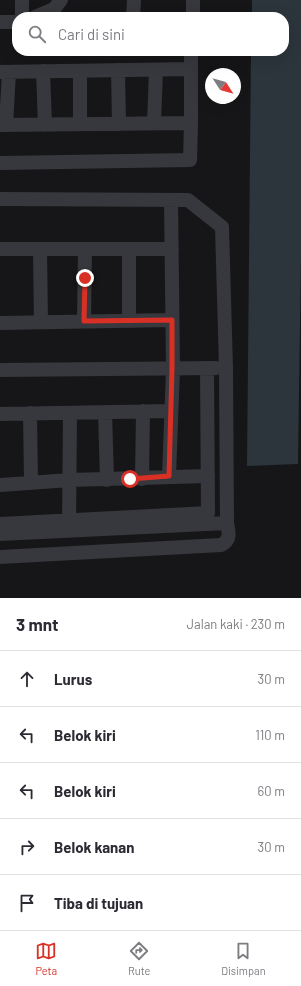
<!DOCTYPE html>
<html lang="id">
<head>
<meta charset="utf-8">
<style>
  body { margin:0; font-family:Barlow,sans-serif; background:#f7f7f7; color:#2b2b33 }
  .compass { position:absolute; left:205px; top:68px; width:36px; height:36px; border-radius:50%; background:#fff; box-shadow:0 4px 16px #0002; rotate:126deg }
  .stop { position:absolute; width:12px; height:12px; margin:-9px; border:3px solid #d93025; border-radius:50%; background:#fff }
  .stop.end { background:#d93025; border-color:#fff; box-shadow:0 1px 4px #0008 }
  .list { margin:0; padding:0; list-style:none }
  h2 { display:flex; justify-content:space-between; align-items:center; height:52px; margin:0; padding:0 16px; font-size:17px }
  h2 small { font-size:13px; font-weight:400; color:#7c7c81 }
  .list li { display:grid; grid-template-columns:26px 1fr auto; gap:12px; align-items:center; box-sizing:border-box; height:56px; padding:0 16px; border-top:1px solid #e1e1e2 }
  .list b { display:block; font-size:15px; white-space:nowrap }
  .list em { font-size:13px; font-style:normal; color:#7c7c81 }
  .icon { flex:none; width:22px; height:22px; fill:none; stroke:currentColor; stroke-width:2; stroke-linecap:round; stroke-linejoin:round }
  .map { position:relative; flex:none; width:301px; height:598px; overflow:hidden }
  .search { position:absolute; background:#fff; box-shadow:0 4px 16px #0002; left:12px; right:12px; top:12px; height:44px; display:flex; align-items:center; gap:10px; box-sizing:border-box; padding:0 14px; border-radius:16px; color:#7c7c81; font-size:15px }
  .sheet { height:332px; background:#fff }
  nav { display:flex; justify-content:space-around; align-items:center; box-sizing:border-box; height:56px; border-top:1px solid #e1e1e2; background:#fff; font-size:11px; color:#7c7c81 }
  nav a { display:grid; justify-items:center; gap:2px }
  nav .on { color:#d93025 }
  .map>svg:first-child { display:block }
  .water { fill:#2c353c }
  .lines { fill:none; stroke-linecap:round; stroke-linejoin:round }
  .minor { stroke:#37383d; stroke-width:14 }
  .route { stroke:#d93025; stroke-width:5 }
</style>
</head>
<body>
<div class="map">
<svg width="301" height="598" viewBox="0 0 301 598">
  <rect width="100%" height="100%" fill="#161618"/>
  <!-- water -->
  <path class="water" d="M252,0H301V254L298,464L247,466L251,51H284V17H252Z"/>
  <g class="lines">
    <!-- minor -->
    <path class="minor" d="M22,17V0
      M35,17L54,9L61,0
      M133,17L134,0
      M193,17V0
      M0,22H17
      M118,70L119,124
      M43,71L45,125
      M80,71V124
      M0,72L190,69
      M154,123L156,70
      M0,125L191,123V51
      M6,125L9,72
      M0,163L190,160L191,123
      M0,199L188,200L222,227L226,368L227,523C229,533 231,540 221,545L0,557
      M0,249H172
      M40,249L41,322
      M129,320V249
      M84,321L85,249
      M0,323L172,320
      M0,370L216,368
      M105,412L107,480
      M30,413L31,483
      M0,414L171,411
      M169,476L173,369L171,200
      M142,479L143,411
      M0,485L70,480L208,476
      M0,524L208,513L207,368
      M69,528L70,413
      M0,534L227,523"/>
  </g>
  <g class="lines">
    <!-- route -->
    <path class="route" d="M85,278L84,321L172,320V369L169,476L130,479"/>
  </g>
</svg>
<svg class="compass" viewBox="-18 -18 36 36"><path d="M0-13l5 13h-10z" fill="#e53935"/><path d="M0 13l5-13h-10z" fill="#7c7c81"/></svg>
<div class="stop" style="left:130px;top:479px"></div>
<div class="stop end" style="left:85px;top:278px"></div>
<div class="search"><svg class="icon" aria-label="search" viewBox="0 0 24 24"><circle cx="10" cy="10" r="6"/><path d="M15 15l6 6"/></svg>Cari di sini</div>
</div>
<section class="sheet">
<h2>3 mnt<small>Jalan kaki · 230 m</small></h2>
<ul class="list">
<li><svg class="icon" aria-label="ahead" viewBox="0 0 24 24"><path d="M12 20V5M6 11l6-6 6 6"/></svg><div><b>Lurus</b></div><em>30 m</em></li>
<li><svg class="icon" aria-label="left" viewBox="0 0 24 24"><path d="M17 20v-9H6M10 6l-5 5 5 5"/></svg><div><b>Belok kiri</b></div><em>110 m</em></li>
<li><svg class="icon" aria-label="left" viewBox="0 0 24 24"><path d="M17 20v-9H6M10 6l-5 5 5 5"/></svg><div><b>Belok kiri</b></div><em>60 m</em></li>
<li><svg class="icon" aria-label="right" viewBox="0 0 24 24"><path d="M7 20v-9h11M14 6l5 5-5 5"/></svg><div><b>Belok kanan</b></div><em>30 m</em></li>
<li><svg class="icon" aria-label="arrive" viewBox="0 0 24 24"><path d="M6 21V4h12l-3 4 3 4H6"/></svg><div><b>Tiba di tujuan</b></div></li>
</ul>
</section>
<nav>
<a class="on"><svg class="icon" aria-label="map" viewBox="0 0 24 24"><path d="M3 6l6-2 6 2 6-2v14l-6 2-6-2-6 2zM9 4v14M15 6v14"/></svg>Peta</a>
<a><svg class="icon" aria-label="directions" viewBox="0 0 24 24"><path d="M12 3l9 9-9 9-9-9zM9 14v-3h6M13 9l2 2-2 2"/></svg>Rute</a>
<a><svg class="icon" aria-label="saved" viewBox="0 0 24 24"><path d="M7 4h10v16l-5-4-5 4z"/></svg>Disimpan</a>
</nav>
</body>
</html>
